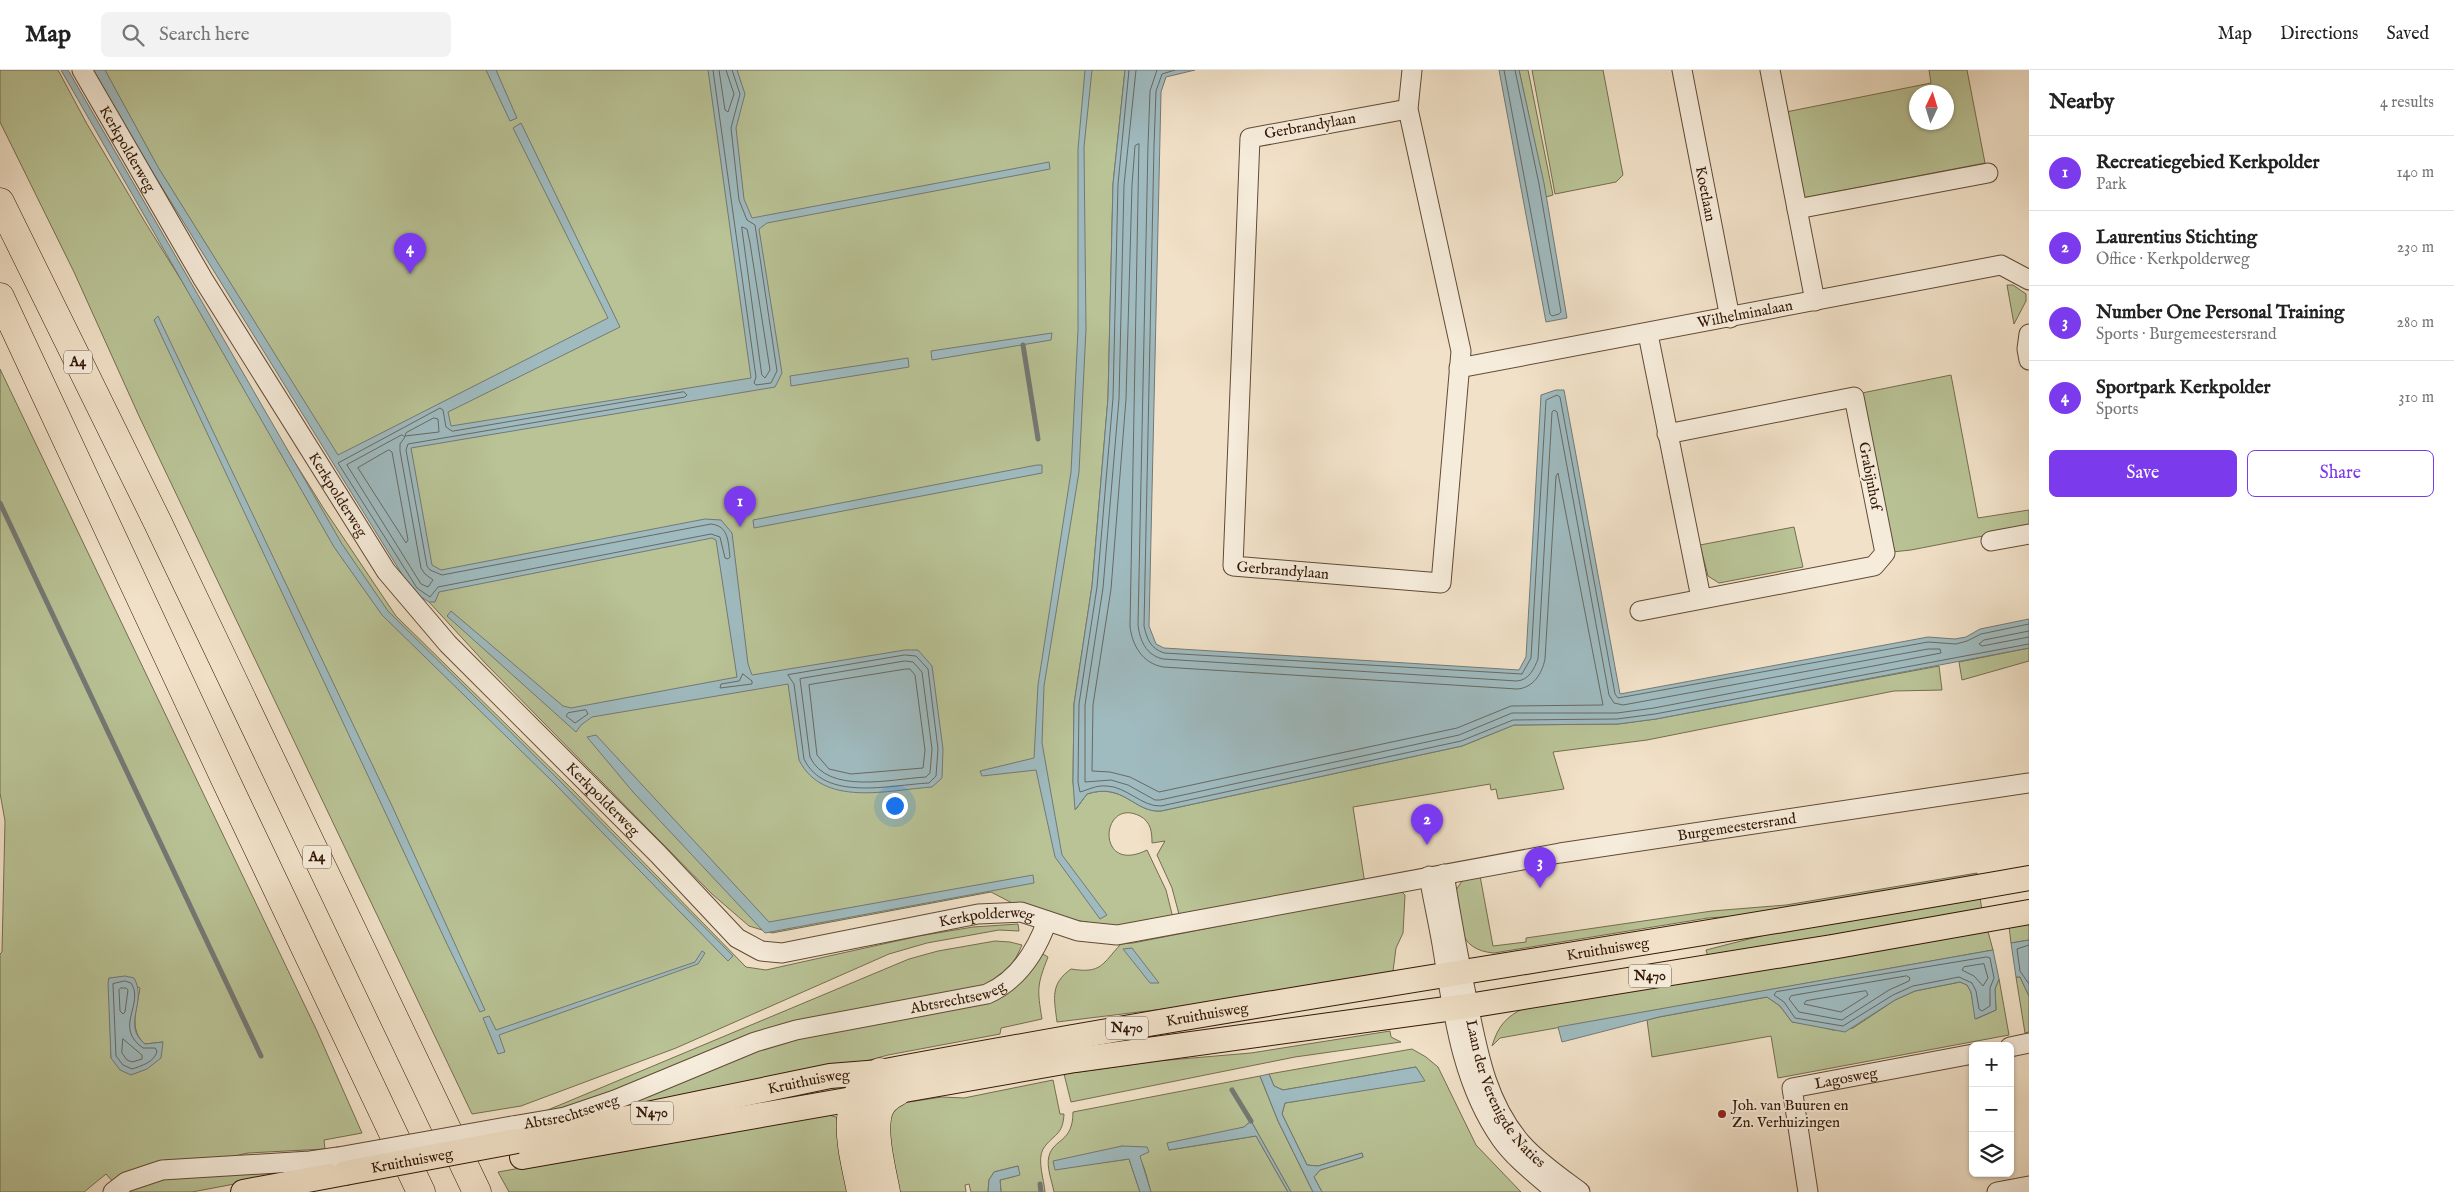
<!DOCTYPE html>
<html lang="en">
<head>
<meta charset="utf-8">
<style>
  body { margin:0; font-family:"IM FELL English",serif; background:#f2f2f2; color:#222 }
  .controls { position:absolute; right:15px; bottom:15px; display:grid; overflow:hidden; border-radius:8px; box-shadow:0 1px 4px #0004 }
  .controls button { width:45px; height:45px; display:grid; place-items:center; padding:0; border:0; border-bottom:1px solid #e0e0e0; background:#fff; color:#222; font:25px sans-serif }
  .compass { position:absolute; left:1909px; top:15px; width:45px; height:45px; border-radius:50%; background:#fff; box-shadow:0 1px 4px #0004; rotate:4deg }
  .you { position:absolute; left:894px; top:735px; width:18px; height:18px; margin:-12px; border:4px solid #fff; border-radius:50%; background:#1a73e8; box-shadow:0 0 0 8px #1a73e833 }
  .badge { display:grid; place-items:center; width:32px; height:32px; border-radius:50%; background:#7c3aed; color:#fff; font-size:16px; font-weight:700 }
  .pin { position:absolute; translate:-50% -41px; filter:drop-shadow(0 1px 2px #0008) }
  .pin::after { content:''; position:absolute; top:26px; width:18px; height:15px; background:inherit; clip-path:polygon(0 0,100% 0,50% 100%) }
  .list { margin:0; padding:0; list-style:none }
  h2 { display:flex; justify-content:space-between; align-items:center; height:65px; margin:0; padding:0 20px; font-size:21px }
  h2 small { font-size:16px; font-weight:400; color:#767676 }
  .list li { display:grid; grid-template-columns:32px 1fr auto; gap:15px; align-items:center; box-sizing:border-box; height:75px; padding:0 20px; border-top:1px solid #e0e0e0 }
  .list b { display:block; font-size:19px; white-space:nowrap }
  .list p { margin:0; font-size:16px; white-space:nowrap; color:#767676 }
  .list em { font-size:16px; font-style:normal; color:#767676 }
  .actions { display:flex; gap:10px; padding:15px 20px }
  .actions a { flex:1; padding:11px 0; border:1px solid #7c3aed; border-radius:8px; text-align:center; font-size:18px; color:#7c3aed }
  .actions .main { background:#7c3aed; color:#fff }
  .icon { flex:none; width:28px; height:28px; fill:none; stroke:currentColor; stroke-width:2; stroke-linecap:round; stroke-linejoin:round }
  .map { position:relative; flex:none; width:2029px; height:1122px; overflow:hidden }
  header { display:flex; align-items:center; gap:30px; box-sizing:border-box; height:70px; padding:0 25px; background:#fff; border-bottom:1px solid #e0e0e0 }
  header strong { font-size:24px }
  nav { display:flex; gap:28px; margin-inline-start:auto; font-size:18px }
  .search { width:350px; height:45px; background:#f2f2f2; display:flex; align-items:center; gap:12px; box-sizing:border-box; padding:0 18px; border-radius:8px; color:#767676; font-size:19px }
  main { display:flex }
  aside { flex:1; background:#fff }
  .map>svg:first-child { display:block }
  .green { fill:#b9c396; stroke:#766d4e; fill-rule:evenodd }
  .water { fill:#9fbbc0; stroke:#747975 }
  .lines { fill:none; stroke-linecap:round; stroke-linejoin:round }
  .shore { stroke:#696962; stroke-width:1 }
  .stream { stroke:#747975; stroke-width:5 }
  .minor-casing { stroke:#624a36; stroke-width:21 }
  .major-casing { stroke:#331705; stroke-width:26 }
  .highway-casing { stroke:#331705; stroke-width:29 }
  .minor { stroke:#f6ecdb; stroke-width:19 }
  .major { stroke:#f1e1c8; stroke-width:24 }
  .highway { stroke:#f1e1c8; stroke-width:28 }
  .minor-bridge-casing { stroke:#624a36; stroke-width:21; stroke-linecap:butt }
  .major-bridge-casing { stroke:#331705; stroke-width:26; stroke-linecap:butt }
  .minor-bridge { stroke:#f6ecdb; stroke-width:19 }
  .major-bridge { stroke:#f1e1c8; stroke-width:24 }
  .poi-dot { fill:#8f2418; stroke:#f6ecdb; stroke-width:2 }
  .labels { text-anchor:middle; dominant-baseline:central; stroke-width:4; stroke-linejoin:round; paint-order:stroke }
  .shield { fill:#f6ecdb; stroke:#6e5745; stroke-width:1 }
  .shield-label { font-size:14px; font-weight:bold; fill:#331705 }
  .street-label { font-size:15px; fill:#331705; stroke:#f6ecdb }
  .poi-label { font-size:15px; fill:#331705; stroke:#f6ecdb; text-anchor:start }
</style>
</head>
<body>
<header>
<strong>Map</strong>
<div class="search"><svg class="icon" aria-label="search" viewBox="0 0 24 24"><circle cx="10" cy="10" r="6"/><path d="M15 15l6 6"/></svg>Search here</div>
<nav><a>Map</a><a>Directions</a><a>Saved</a></nav>
</header>
<main>
<div class="map">
<svg width="2029" height="1122" viewBox="0 0 2029 1122">
  <rect width="100%" height="100%" fill="#f1e1c8"/>
  <filter id="stains"><feTurbulence type="fractalNoise" baseFrequency=".004" numOctaves="4"/><feColorMatrix values="0 0 0 0 .2 0 0 0 0 .09 0 0 0 0 .02 0 0 0 .5 -.17"/></filter>
  <radialGradient id="worn" r=".72"><stop offset=".6" stop-color="#630" stop-opacity="0"/><stop offset="1" stop-color="#630" stop-opacity=".3"/></radialGradient>
  <!-- green -->
  <path class="green" d="M0,0H58L87,54L145,152L324,439L396,546L573,720L746,897L766,900L919,866L973,857L1018,854L1019,861L999,860L927,873L889,884L676,978L521,1036L472,1044L139,346L74,202L0,52Z
    M95,0H1125L1113,114L1108,328L1092,516L1074,634L1073,712L1076,739L1087,724C1124,712 1134,743 1161,741L1462,676L1514,655L1618,654L1656,649L1939,596L1942,620L1894,621L1647,670L1553,682L1564,719L1498,729L1496,719L1491,720L1490,714L1353,737L1365,814L1180,848L1172,818L1157,785L1165,771L1152,773C1152,762 1151,752 1140,746C1100,726 1095,806 1147,780L1166,820L1173,848L1115,857L1057,847L1016,835L991,822L772,863L749,856L712,824L486,594L429,532Z
    M1519,0H1528L1553,125L1546,127Z
    M1532,0H1603L1623,105L1616,112L1555,124Z
    M1929,0H1967L1985,93L1798,129L1781,43L1931,13ZM1916,22H1946V52H1916Z
    M2007,215H2013L2026,224V231L2014,254Z
    M0,299L317,961L362,1063L324,1070L325,1079L248,1083L114,1113L106,1104L84,1122H0V884L2,882L5,751L0,723ZM109,908L140,918C137,938 128,960 145,974L163,972L111,988Z
    M1951,305L1978,448L2029,440V457L1911,480L1892,482L1862,323Z
    M1794,457L1803,497L1719,513L1708,506L1700,475Z
    M2029,578V591L1962,610L1959,592Z
    M1977,803L1978,809L1780,843L1708,848L1494,883C1457,880 1459,852 1454,823L1462,811L1480,806L1493,876L1526,872V868L1712,841L1786,835Z
    M1393,822H1402L1405,825L1403,863L1396,878L1393,901L1390,903L1237,930L1057,952C1054,928 1050,914 1071,899C1102,904 1102,894 1121,874L1133,873Z
    M1980,827L1982,841L1708,887L1706,880L1784,860Z
    M2029,853V870L2011,873L2009,856Z
    M1987,858L1993,880L1500,968L1492,976C1498,956 1506,947 1524,938Z
    M995,871L1010,872L1022,875C1011,901 1001,908 977,919L779,957L582,1033L543,1042L909,889L938,881Z
    M1039,882L1048,887C1037,915 1037,919 1042,949L1001,958L1000,964L888,985L808,1007L618,1038L746,984L791,969L976,934Z
    M2016,907H2020L2029,926V962L2025,963Z
    M1999,909L2009,965L1778,1008L1771,966L1652,987L1647,950L1659,947L1767,927L1780,936L1792,952L1816,955L1833,960L1853,958L1895,930L1915,921L1960,912L1967,915L1971,922L1976,949L1996,940L1995,919Z
    M1390,961L1391,967L1401,972L1295,987L1071,1032L1064,1004L1157,991L1251,983Z
    M1412,979L1426,987L1438,997L1476,1075L1521,1122H1322L1314,1107L1320,1100L1363,1087L1362,1083L1318,1096L1307,1095L1282,1044L1285,1033L1424,1010L1416,997L1283,1020L1274,1016L1269,1004Z
    M1260,1006L1278,1051L1313,1122H1291L1251,1051L1244,1057L1169,1080L1256,1066L1288,1122H1151C1145,1104 1144,1081 1122,1076L1055,1099L1129,1089L1140,1122H1054C1052,1111 1046,1097 1049,1086C1054,1068 1073,1073 1073,1042Z
    M1053,1010L1060,1044H1064C1063,1066 1053,1064 1043,1079C1037,1090 1044,1110 1045,1122H1001L1000,1110L1019,1105L1018,1096L994,1102L989,1110L988,1122H971L969,1114L965,1115L966,1122H894L883,1057L888,1041L895,1034L942,1027L964,1028Z
    M825,1044L836,1047L838,1051L851,1122H509L498,1102Z
    M314,1099L192,1122H124L160,1110L203,1103Z"/>
  <!-- water -->
  <path class="water" d="M61,0H68L342,474L388,541L558,709L733,886L728,891L555,714L382,545L334,477Z
    M92,0H105L158,97L338,385L608,248L513,58L521,53L620,257L448,342L451,356L751,308L708,0H737L745,24L736,58L744,129L752,148L1049,92L1050,99L767,153L759,159L782,303L775,317L411,378L432,495L441,500L705,449L721,450L732,463L748,594L752,605L905,580H918L932,596L943,679L942,708L932,717C888,720 823,738 799,690L788,614L592,647L581,655L576,662L447,546L451,541L563,636L571,638L737,607L716,470L712,468L439,522L435,532H429L413,522L104,24Z
    M486,0H496L517,48L510,51Z
    M1085,0H1092L1084,77L1086,259L1079,402L1044,616L1042,673L1062,785L1107,845L1100,849L1055,787L1036,700L982,706L980,701L1034,688L1038,615L1071,402L1078,260V79Z
    M1125,0H1195L1166,7L1161,22L1149,556L1156,574L1164,578L1519,600L1526,587L1541,325L1556,320H1564L1620,624L1928,567L1955,569L1966,567L1980,559L2029,549V578L1656,649L1618,654L1514,655L1462,676L1161,741C1134,743 1124,712 1087,724L1075,740L1073,712L1074,634L1092,516L1108,328L1113,114Z
    M1499,0H1519L1544,113L1567,248L1546,252Z
    M158,246L393,738L485,940L480,942L447,874L154,250Z
    M1052,263L1051,270L932,290L931,281Z
    M908,288L909,297L791,316L790,306Z
    M1037,395H1042V403L754,458L753,450Z
    M596,665L769,852L1033,805L1034,813L765,863L633,722L587,667Z
    M2029,870V926L2020,907H2016L2011,873Z
    M1132,878L1159,913H1150L1123,879Z
    M1993,880L1999,909L1995,919L1996,940L1975,949L1971,922L1967,915L1960,912L1915,921L1895,930L1845,962L1792,952L1780,936L1767,927L1659,947L1562,972L1558,957Z
    M702,881L705,883L698,894L499,965L505,982L498,984L483,948L489,946L496,960L695,892Z
    M125,906L134,908C148,932 121,955 145,974L163,972L161,988L147,999L131,1005L120,1000L111,988L108,913L109,908Z
    M1416,997L1425,1011L1285,1033L1282,1044L1307,1095L1318,1096L1362,1083L1363,1087L1320,1100L1314,1107L1322,1122H1313L1278,1051L1260,1006L1269,1004L1274,1016L1283,1020Z
    M1251,1051L1291,1122H1288L1256,1066L1169,1080L1167,1073L1244,1057Z
    M1122,1076L1147,1077L1149,1082L1140,1086L1151,1122H1140L1129,1089L1055,1100L1053,1091Z
    M1018,1096L1020,1105L1000,1110L1001,1122H988L989,1110L994,1102Z"/>
  <g class="lines">
    <!-- shore -->
    <path class="shore" d="M713,0L756,307L754,313L756,315L771,313L777,301L755,155L747,150L739,130L731,58L740,24L732,0
      M719,0L725,40L728,42L734,24L726,0
      M1129,0L1118,114L1113,328L1097,517L1079,634L1078,712L1080,722C1088,720 1096,715 1106,716C1126,716 1142,737 1161,736L1461,671L1513,650L1617,649L1655,644L2029,574
      M1136,0L1124,115L1119,329L1103,518L1085,635V712L1111,710L1128,715L1155,730H1160L1459,665L1512,643H1617L1654,638L1941,583L1940,579H1928L1623,635L1614,633L1609,625L1557,342L1554,340L1552,342L1538,589C1534,599 1529,610 1517,611L1163,589C1146,585 1140,571 1138,555L1148,75L1150,21L1157,0
      M1175,0L1162,4L1156,21L1154,76L1144,556C1147,569 1150,578 1164,583L1522,604L1531,588L1546,330L1557,325L1560,327L1615,624L1618,628L1928,572L1956,574L1967,571L1981,564L2029,554
      M1504,0L1550,244L1552,246L1559,244L1561,242L1539,114L1515,0
      M1139,74L1130,556C1132,575 1142,593 1163,597L1517,619C1533,618 1542,604 1545,589L1556,406L1558,403L1603,635L1511,636L1457,658L1159,722L1130,707L1110,702L1092,701L1093,635L1111,519L1126,329L1132,115L1135,76Z
      M742,157L747,159L750,173L770,300L765,308L762,305Z
      M684,322L687,325L685,327L408,374L406,380L427,496L430,500L442,505L711,454C729,456 728,472 730,487L728,489L725,488L720,467L711,464L438,517L430,527L417,518L338,393L440,338L443,340L446,357L452,361Z
      M434,348L438,349L439,362L405,366L406,363Z
      M402,365L405,367L400,374V381L421,498L425,504L433,510L428,517L421,514L347,395Z
      M389,380L392,382L408,470L406,473L358,398Z
      M2029,561L1984,570L1979,574L1982,576L2029,567
      M905,585L916,586L928,599L938,679L936,706L929,713C889,715 825,732 804,689L794,614L788,605Z
      M905,591L913,592L922,602L932,679L930,703L926,707C891,709 828,725 810,687L800,609Z
      M906,599H910L915,605L925,680L923,698L851,704L829,699L817,685L809,615Z
      M743,604L752,611V614L720,618L721,614L739,611Z
      M586,640L588,644L575,653L566,646L568,643Z
      M2029,875L2017,879L2020,901L2029,914
      M1987,887L1990,888L1994,908L1990,918V936L1982,941L1979,939L1976,921L1972,913L1959,907L1913,916L1893,925L1843,956L1795,948L1784,932L1774,925L1776,922Z
      M1984,894L1988,908L1983,916L1974,906L1962,900L1964,897Z
      M1907,906L1910,908L1909,911L1889,920L1842,950L1799,942L1789,929L1791,926Z
      M125,911L131,913C145,934 113,957 143,978H155L157,981C155,992 141,996 132,999L123,995L116,986L113,914Z
      M121,918H126L128,920L125,942L123,944L120,941L119,920Z
      M1866,921L1868,925L1841,942L1804,934L1806,931Z
      M123,969L142,985V989L132,992L127,990L122,983Z"/>
    <!-- stream -->
    <path class="stream" d="M1023,275L1038,369
      M0,433L261,986
      M1232,1020L1251,1051
      M1040,1114L1041,1122"/>
    <defs>
      <g id="minor">
        <path id="s1" d="M82,0L203,209L386,501L448,574L658,784L737,868L761,881L782,883L978,844L1021,842L1078,861L1117,865L1560,783L2029,713"/>
        <path id="s2" d="M1682,0L1730,248"/>
        <path d="M1770,0L1815,231"/>
        <path id="s3" d="M1408,39L1250,68L1233,496L1441,513L1461,281L1408,39L1412,0"/>
        <path d="M1797,139L1988,103"/>
        <path d="M1648,264L1701,528"/>
        <path d="M2029,264L2027,279L2029,290"/>
        <path id="s4" d="M1459,298L2001,195L2029,210"/>
        <path d="M1991,471L2029,464"/>
        <path d="M1640,541L1874,496L1885,483L1854,327L1667,364"/>
        <path id="s5" d="M1444,804C1451,848 1459,891 1468,934C1478,984 1487,1034 1522,1074C1539,1093 1560,1107 1580,1122"/>
        <path d="M1429,806C1433,829 1438,851 1442,874C1453,941 1461,1012 1501,1069C1516,1090 1537,1105 1556,1122"/>
        <path d="M2010,977L2029,973"/>
        <path id="s6" d="M512,1056L565,1047L615,1030L755,972L796,960L987,924C1018,910 1036,882 1047,851"/>
        <path d="M113,1122L126,1112L162,1100L310,1091L338,1087"/>
        <path id="s7" d="M1808,1122L1792,1018L1973,984"/>
        <path d="M1997,1122L2029,1116"/>
      </g>
      <g id="major">
        <path id="s8" d="M517,1071L830,1006L880,1002C1262,930 1646,876 2029,808"/>
        <path d="M522,1087L1075,990L1468,936L1832,877L2029,842"/>
        <path d="M243,1122L345,1103"/>
      </g>
      <path id="highway" d="M0,132L157,451L477,1122
        M0,227L225,709L421,1122
        M861,1122C853,1080 835,1029 880,1002
        M886,1122C882,1100 869,1053 882,1034C886,1028 891,1025 897,1022"/>
    </defs>
    <!-- minor casing -->
    <use href="#minor" class="minor-casing"/>
    <!-- major casing -->
    <use href="#major" class="major-casing"/>
    <!-- highway casing -->
    <use href="#highway" class="highway-casing"/>
    <!-- minor -->
    <use href="#minor" class="minor"/>
    <!-- major -->
    <use href="#major" class="major"/>
    <!-- highway -->
    <use href="#highway" class="highway"/>
    <defs>
      <path id="minor-bridge" d="M338,1087L512,1056"/>
      <g id="major-bridge">
        <path id="s9" d="M345,1103L517,1071"/>
      </g>
    </defs>
    <!-- minor-bridge casing -->
    <use href="#minor-bridge" class="minor-bridge-casing"/>
    <!-- major-bridge casing -->
    <use href="#major-bridge" class="major-bridge-casing"/>
    <!-- minor-bridge -->
    <use href="#minor-bridge" class="minor-bridge"/>
    <!-- major-bridge -->
    <use href="#major-bridge" class="major-bridge"/>
  </g>
  <!-- markers -->
  <circle class="poi-dot" cx="1722" cy="1044" r="5"/>
  <g class="labels">
    <!-- shield labels -->
    <g class="shield">
      <rect x="64" y="280.5" width="28" height="23" rx="4"/>
      <rect x="303" y="775.5" width="28" height="23" rx="4"/>
      <rect x="1629" y="894.5" width="42" height="23" rx="4"/>
      <rect x="1106" y="946.5" width="42" height="23" rx="4"/>
      <rect x="631" y="1031.5" width="42" height="23" rx="4"/>
    </g>
    <g class="shield-label">
      <text x="78" y="292">A4</text>
      <text x="317" y="787">A4</text>
      <text x="1650" y="906">N470</text>
      <text x="1127" y="958">N470</text>
      <text x="652" y="1043">N470</text>
    </g>
    <!-- street labels -->
    <g class="street-label">
      <text transform="translate(1310 56) rotate(-10)">Gerbrandylaan</text>
      <text stroke="none"><textPath href="#s1" startOffset="91">Kerkpolderweg</textPath></text>
      <text stroke="none"><textPath href="#s2" startOffset="126">Koetlaan</textPath></text>
      <text stroke="none"><textPath href="#s4" startOffset="291">Wilhelminalaan</textPath></text>
      <text transform="translate(1870 406) rotate(79)">Grabijnhof</text>
      <text stroke="none"><textPath href="#s1" startOffset="496">Kerkpolderweg</textPath></text>
      <text stroke="none"><textPath href="#s3" startOffset="639">Gerbrandylaan</textPath></text>
      <text stroke="none"><textPath href="#s1" startOffset="901">Kerkpolderweg</textPath></text>
      <text stroke="none"><textPath href="#s1" startOffset="2114">Burgemeestersrand</textPath></text>
      <text stroke="none"><textPath href="#s1" startOffset="1351">Kerkpolderweg</textPath></text>
      <text stroke="none"><textPath href="#s8" startOffset="1108">Kruithuisweg</textPath></text>
      <text stroke="none"><textPath href="#s6" startOffset="466">Abtsrechtseweg</textPath></text>
      <text stroke="none"><textPath href="#s8" startOffset="702">Kruithuisweg</textPath></text>
      <text stroke="none"><textPath href="#s7" startOffset="160">Lagosweg</textPath></text>
      <text stroke="none"><textPath href="#s8" startOffset="298">Kruithuisweg</textPath></text>
      <text stroke="none"><textPath href="#s5" startOffset="231">Laan der Verenigde Naties</textPath></text>
      <text stroke="none"><textPath href="#s6" startOffset="61">Abtsrechtseweg</textPath></text>
      <text stroke="none"><textPath href="#s9" startOffset="68">Kruithuisweg</textPath></text>
    </g>
    <!-- poi labels -->
    <g class="poi-label">
      <text x="1732" y="1035">Joh. van Buuren en<tspan x="1732" dy="17">Zn. Verhuizingen</tspan></text>
    </g>
  </g>
  <rect width="100%" height="100%" filter="url(#stains)"/>
  <rect width="100%" height="100%" fill="url(#worn)"/>
</svg>
<div class="controls">
<button>+</button>
<button>−</button>
<button><svg class="icon" aria-label="layers" viewBox="0 0 24 24"><path d="M12 4l9 5-9 5-9-5zM3 14l9 5 9-5"/></svg></button>
</div>
<svg class="compass" viewBox="-18 -18 36 36"><path d="M0-13l5 13h-10z" fill="#e53935"/><path d="M0 13l5-13h-10z" fill="#767676"/></svg>
<div class="you"></div>
<div class="pin badge" style="left:740px;top:457px">1</div>
<div class="pin badge" style="left:1427px;top:775px">2</div>
<div class="pin badge" style="left:1540px;top:818px">3</div>
<div class="pin badge" style="left:410px;top:204px">4</div>
</div>
<aside>
<h2>Nearby<small>4 results</small></h2>
<ul class="list">
<li><span class="badge">1</span><div><b>Recreatiegebied Kerkpolder</b><p>Park</p></div><em>140 m</em></li>
<li><span class="badge">2</span><div><b>Laurentius Stichting</b><p>Office · Kerkpolderweg</p></div><em>230 m</em></li>
<li><span class="badge">3</span><div><b>Number One Personal Training</b><p>Sports · Burgemeestersrand</p></div><em>280 m</em></li>
<li><span class="badge">4</span><div><b>Sportpark Kerkpolder</b><p>Sports</p></div><em>310 m</em></li>
</ul>
<div class="actions"><a class="main">Save</a><a>Share</a></div>
</aside>
</main>
</body>
</html>
